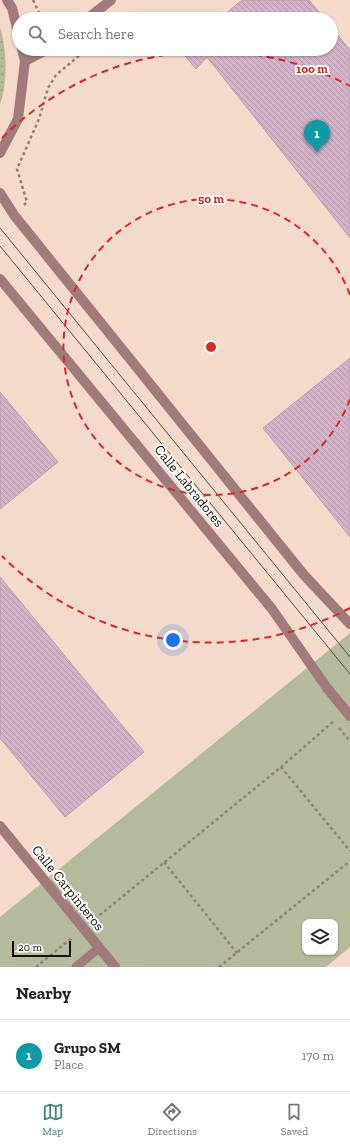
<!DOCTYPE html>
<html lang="en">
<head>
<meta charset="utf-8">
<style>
  body { margin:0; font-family:"Zilla Slab",serif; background:#f2f2f2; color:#222 }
  .controls { position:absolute; right:12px; bottom:12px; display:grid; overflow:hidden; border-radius:8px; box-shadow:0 1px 3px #0004 }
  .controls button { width:36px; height:36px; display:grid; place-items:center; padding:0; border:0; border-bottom:1px solid #e0e0e0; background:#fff; color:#222; font:20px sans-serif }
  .scale { position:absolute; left:12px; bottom:10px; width:59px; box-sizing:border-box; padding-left:4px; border:2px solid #170f0a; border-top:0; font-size:11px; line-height:14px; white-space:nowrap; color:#170f0a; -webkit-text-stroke:3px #fff; paint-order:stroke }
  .you { position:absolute; left:173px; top:640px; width:14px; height:14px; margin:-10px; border:3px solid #fff; border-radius:50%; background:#1a73e8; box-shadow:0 0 0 6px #1a73e833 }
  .badge { display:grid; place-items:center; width:26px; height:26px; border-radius:50%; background:#41857a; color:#fff; font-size:13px; font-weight:700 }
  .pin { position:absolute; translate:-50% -33px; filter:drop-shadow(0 1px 2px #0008) }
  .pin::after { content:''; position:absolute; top:21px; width:14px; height:12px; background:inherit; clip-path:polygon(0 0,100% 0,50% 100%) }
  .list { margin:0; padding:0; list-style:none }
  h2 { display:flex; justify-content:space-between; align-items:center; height:52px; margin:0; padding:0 16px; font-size:17px }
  h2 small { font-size:13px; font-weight:400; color:#767676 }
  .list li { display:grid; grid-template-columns:26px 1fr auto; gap:12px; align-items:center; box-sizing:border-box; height:72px; padding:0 16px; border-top:1px solid #e0e0e0 }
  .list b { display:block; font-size:15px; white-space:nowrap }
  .list p { margin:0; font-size:13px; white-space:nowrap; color:#767676 }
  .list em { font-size:13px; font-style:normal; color:#767676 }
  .icon { flex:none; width:22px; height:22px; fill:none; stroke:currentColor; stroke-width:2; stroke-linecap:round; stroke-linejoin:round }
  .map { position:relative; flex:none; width:350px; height:967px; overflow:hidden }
  .search { position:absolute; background:#fff; box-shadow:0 1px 3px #0004; left:12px; right:12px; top:12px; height:44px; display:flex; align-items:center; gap:10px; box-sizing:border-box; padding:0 14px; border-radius:22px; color:#767676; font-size:15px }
  .sheet { height:124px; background:#fff }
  nav { display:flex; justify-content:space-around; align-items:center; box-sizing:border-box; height:56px; border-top:1px solid #e0e0e0; background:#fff; font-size:11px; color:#767676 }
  nav a { display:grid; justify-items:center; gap:2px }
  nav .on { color:#41857a }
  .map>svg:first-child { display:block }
  .grass { fill:url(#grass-dots) }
  .park { fill:#b4ba9b; fill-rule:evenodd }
  .building { fill:url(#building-back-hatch); stroke:#b69fae }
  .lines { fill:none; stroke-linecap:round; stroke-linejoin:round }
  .path { stroke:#928176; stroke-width:2.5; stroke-dasharray:3 3; stroke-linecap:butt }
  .service { stroke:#a17b7c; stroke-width:9 }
  .minor { stroke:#a17b7c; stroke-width:10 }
  .tram { stroke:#594c44; stroke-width:1 }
  .ring { fill:none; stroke:#d62828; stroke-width:2; stroke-dasharray:7 5 }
  .labels { text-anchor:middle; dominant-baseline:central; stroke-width:4; stroke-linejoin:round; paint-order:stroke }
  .street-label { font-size:14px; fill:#170f0a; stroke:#fff }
  .centre { fill:#d62828; stroke:#fff; stroke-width:2 }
  .ring-label { font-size:12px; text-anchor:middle; font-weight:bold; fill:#d62828; stroke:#fff; stroke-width:4; stroke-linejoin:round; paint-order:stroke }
</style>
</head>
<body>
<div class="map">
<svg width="350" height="967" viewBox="0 0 350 967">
  <defs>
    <pattern id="grass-dots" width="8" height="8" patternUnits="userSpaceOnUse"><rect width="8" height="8" fill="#b4ba9b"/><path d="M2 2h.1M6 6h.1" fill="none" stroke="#9a9f84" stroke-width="1.8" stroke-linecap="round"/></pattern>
    <pattern id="building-back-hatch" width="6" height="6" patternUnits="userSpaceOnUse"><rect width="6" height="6" fill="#d2b3c7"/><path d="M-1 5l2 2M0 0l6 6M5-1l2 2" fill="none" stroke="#b499aa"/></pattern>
  </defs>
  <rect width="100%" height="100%" fill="#f3dacb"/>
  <!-- grass -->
  <path class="grass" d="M0,27C7,52 8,80 0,105Z"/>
  <!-- park -->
  <path class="park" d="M350,633V947L326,967H0V917ZM305,922H335V952H305Z"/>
  <!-- building -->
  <path class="building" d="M242,0H309L325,19H219Z
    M331,27L350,50V238L207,57L196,69L180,50L181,49H331Z
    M350,358V537L263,428Z
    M0,392L58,462L0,509Z
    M0,577L144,752L65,817L0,738Z"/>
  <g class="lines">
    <!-- path -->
    <path class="path" d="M33,0L42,19
      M24,205L27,202L17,169L39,119L48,88L56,75L87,49
      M339,728L350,741
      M281,767L350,851
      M164,862L237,953
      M95,919L281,767L334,721
      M36,967L73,937
      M219,967L350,861"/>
    <!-- service -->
    <path class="service" d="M76,967L99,948"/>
    <!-- minor -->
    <path class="minor" d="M7,0L12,8L19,36
      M87,19L111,0
      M25,61L48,49
      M0,153L18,119L25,61L22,49
      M0,193L14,215L304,575L350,624
      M0,279L272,609L327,688L350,716
      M0,826L115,967"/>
    <!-- tram -->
    <path class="tram" d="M0,228L350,657
      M0,246L350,674"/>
  </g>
  <!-- distance rings -->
  <g class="ring">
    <path d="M350 399A148 148 0 1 1 350 295"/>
    <path d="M350 608A296 296 0 0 1 2 556M2 138A296 296 0 0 1 350 86"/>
  </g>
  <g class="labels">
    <!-- street labels -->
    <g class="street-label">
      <text transform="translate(189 486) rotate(51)">Calle Labradores</text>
      <text transform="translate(68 888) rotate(51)">Calle Carpinteros</text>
    </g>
  </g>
  <circle cx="211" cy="347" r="6" class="centre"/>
  <g class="ring-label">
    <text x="312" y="73">100 m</text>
    <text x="211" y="203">50 m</text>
  </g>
</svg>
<div class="controls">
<button><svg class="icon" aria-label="layers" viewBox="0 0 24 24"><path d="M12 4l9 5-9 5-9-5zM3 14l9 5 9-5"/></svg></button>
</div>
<div class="scale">20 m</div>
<div class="you"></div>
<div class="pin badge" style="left:317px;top:153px;background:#0f9aa8">1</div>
<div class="search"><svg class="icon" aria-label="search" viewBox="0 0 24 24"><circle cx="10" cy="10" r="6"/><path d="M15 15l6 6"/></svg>Search here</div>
</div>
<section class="sheet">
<h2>Nearby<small></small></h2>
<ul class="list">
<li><span class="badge" style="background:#0f9aa8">1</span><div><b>Grupo SM</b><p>Place</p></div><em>170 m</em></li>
</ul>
</section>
<nav>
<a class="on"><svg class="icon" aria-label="map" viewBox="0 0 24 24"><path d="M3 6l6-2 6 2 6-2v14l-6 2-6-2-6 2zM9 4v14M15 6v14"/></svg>Map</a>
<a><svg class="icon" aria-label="directions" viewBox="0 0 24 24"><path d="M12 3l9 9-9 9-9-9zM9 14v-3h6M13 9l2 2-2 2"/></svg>Directions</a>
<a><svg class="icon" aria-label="saved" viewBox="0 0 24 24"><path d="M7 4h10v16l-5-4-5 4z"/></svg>Saved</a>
</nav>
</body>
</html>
